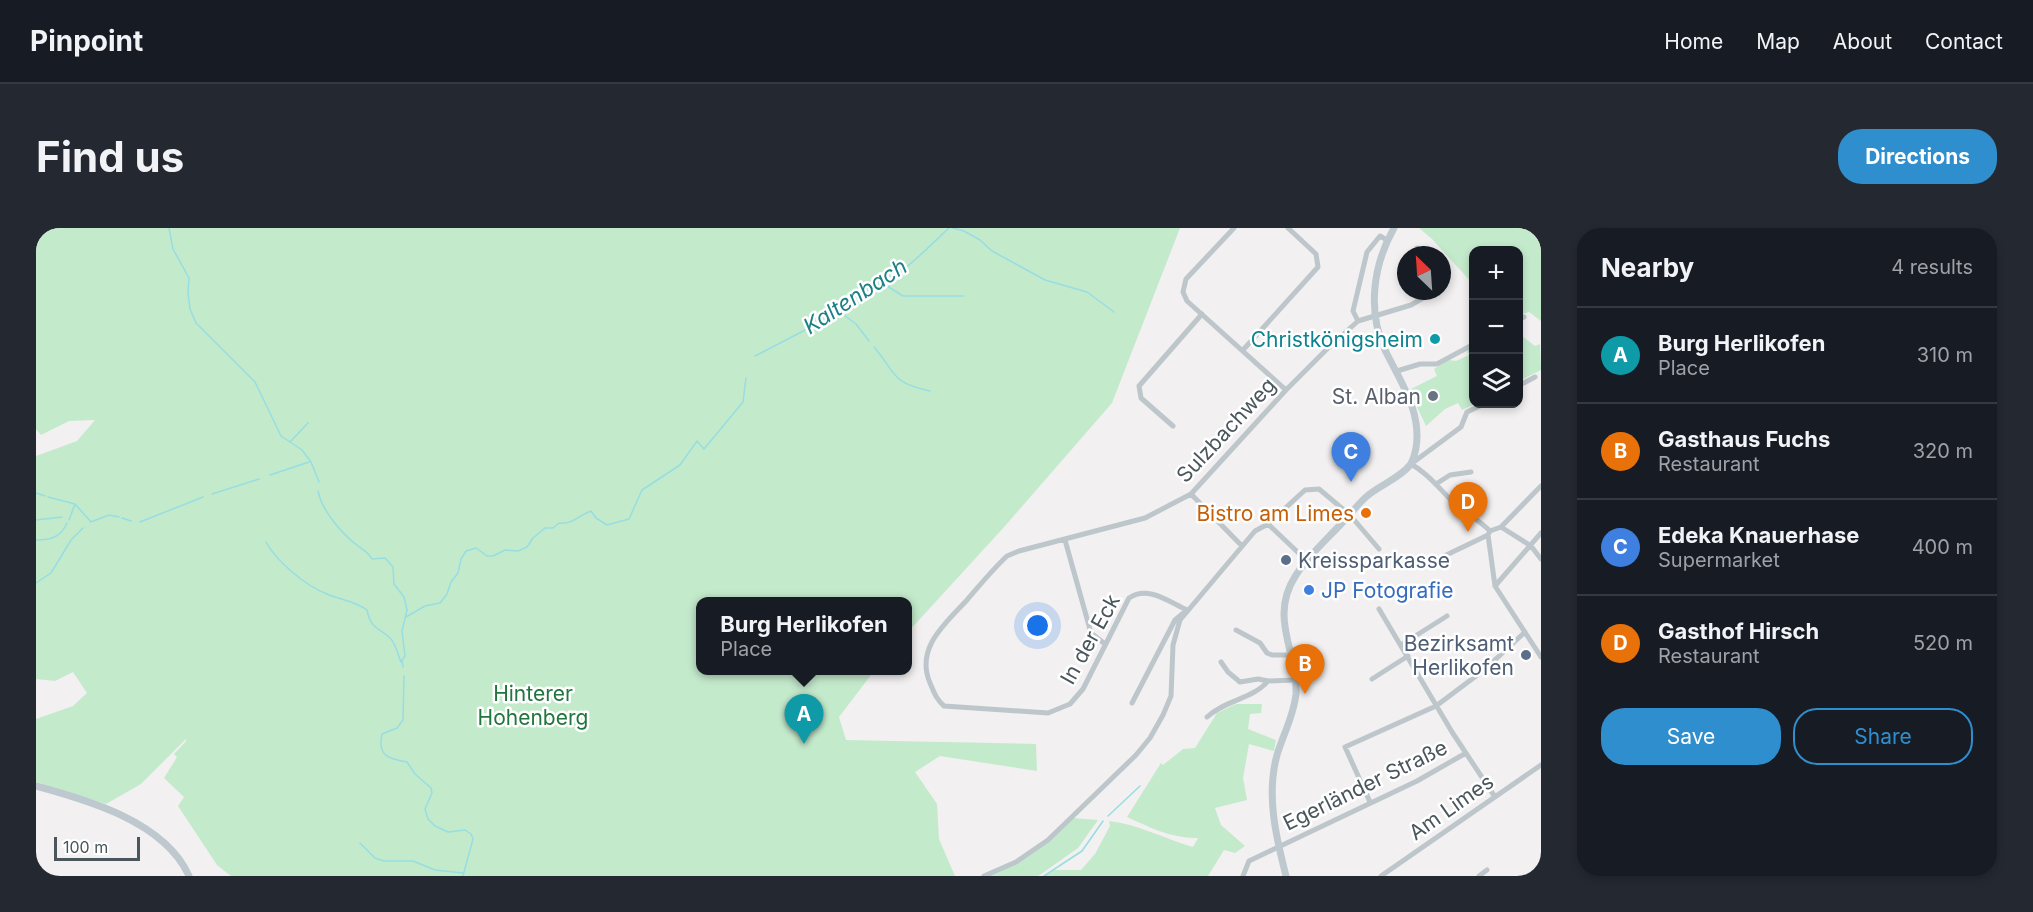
<!DOCTYPE html>
<html lang="en">
<head>
<meta charset="utf-8">
<style>
  body { margin:0; font-family:Inter,sans-serif; background:#242831; color:#f1f3f6 }
  .controls { position:absolute; right:18px; top:18px; display:grid; overflow:hidden; border-radius:12px; box-shadow:0 3px 9px #0003 }
  .controls button { width:54px; height:54px; display:grid; place-items:center; padding:0; border:0; border-bottom:2px solid #363941; background:#171b24; color:#f1f3f6; font:30px sans-serif }
  .compass { position:absolute; left:1361px; top:18px; width:54px; height:54px; border-radius:50%; background:#171b24; box-shadow:0 3px 9px #0003; rotate:335deg }
  .scale { position:absolute; left:18px; bottom:15px; width:86px; box-sizing:border-box; padding-left:6px; border:3px solid #4a565b; border-top:0; font-size:16px; line-height:21px; white-space:nowrap; color:#4a565b; -webkit-text-stroke:4px #fff; paint-order:stroke }
  .you { position:absolute; left:1002px; top:398px; width:21px; height:21px; margin:-15px; border:4px solid #fff; border-radius:50%; background:#1a73e8; box-shadow:0 0 0 9px #1a73e833 }
  .badge { display:grid; place-items:center; width:39px; height:39px; border-radius:50%; background:#2f8ecd; color:#fff; font-size:20px; font-weight:700 }
  .pin { position:absolute; translate:-50% -50px; filter:drop-shadow(0 2px 3px #0008) }
  .pin::after { content:''; position:absolute; top:32px; width:21px; height:18px; background:inherit; clip-path:polygon(0 0,100% 0,50% 100%) }
  .popup { position:absolute; left:660px; top:369px; width:216px; height:78px; box-sizing:border-box; display:grid; place-content:center; border-radius:12px; background:#171b24; filter:drop-shadow(0 2px 4px #0005); font-size:20px; white-space:nowrap; color:#9ea1a6 }
  .popup b { font-size:22px; color:#f1f3f6 }
  .popup::after { content:''; position:absolute; left:50%; top:100%; margin-left:-12px; border:12px solid transparent; border-top-color:#171b24 }
  .list { margin:0; padding:0; list-style:none }
  h2 { display:flex; justify-content:space-between; align-items:center; height:78px; margin:0; padding:0 24px; font-size:26px }
  h2 small { font-size:20px; font-weight:400; color:#9ea1a6 }
  .list li { display:grid; grid-template-columns:39px 1fr auto; gap:18px; align-items:center; box-sizing:border-box; height:96px; padding:0 24px; border-top:2px solid #363941 }
  .list b { display:block; font-size:22px; white-space:nowrap }
  .list p { margin:0; font-size:20px; white-space:nowrap; color:#9ea1a6 }
  .list em { font-size:20px; font-style:normal; color:#9ea1a6 }
  .actions { display:flex; gap:12px; padding:18px 24px }
  .actions a { flex:1; padding:14px 0; border:2px solid #2f8ecd; border-radius:24px; text-align:center; font-size:21px; color:#2f8ecd }
  .actions .main { background:#2f8ecd; color:#fff }
  .icon { flex:none; width:33px; height:33px; fill:none; stroke:currentColor; stroke-width:2; stroke-linecap:round; stroke-linejoin:round }
  .map { position:relative; flex:none; width:1505px; height:648px; overflow:hidden; border-radius:24px }
  header { display:flex; align-items:center; gap:36px; box-sizing:border-box; height:84px; padding:0 30px; background:#171b24; border-bottom:2px solid #363941 }
  header strong { font-size:28px }
  nav { display:flex; gap:33px; margin-inline-start:auto; font-size:21px }
  .intro { display:flex; align-items:center; justify-content:space-between; box-sizing:border-box; height:144px; padding:0 36px }
  h1 { margin:0; font-size:42px }
  .button { padding:15px 27px; border-radius:24px; background:#2f8ecd; color:#fff; font-size:21px; font-weight:700 }
  main { display:flex; gap:36px; padding:0 36px }
  aside { flex:1; background:#171b24; border-radius:24px; box-shadow:0 3px 9px #0003 }
  .map>svg:first-child { display:block }
  .green { fill:#c4eacc }
  .lines { fill:none; stroke-linecap:round; stroke-linejoin:round }
  .stream { stroke:#96dee2; stroke-width:1.5 }
  .street { stroke:#bdc6cb; stroke-width:5 }
  .secondary { stroke:#bec9cf; stroke-width:7 }
  .culture-dot { fill:#0f9aa8; stroke:#fff; stroke-width:2 }
  .worship-dot { fill:#6b7280; stroke:#fff; stroke-width:2 }
  .food-dot { fill:#e8710a; stroke:#fff; stroke-width:2 }
  .service-dot { fill:#5c6f8a; stroke:#fff; stroke-width:2 }
  .shop-dot { fill:#3f7fe0; stroke:#fff; stroke-width:2 }
  .labels { text-anchor:middle; dominant-baseline:central; stroke-width:5; stroke-linejoin:round; paint-order:stroke }
  .culture-label { font-size:21px; fill:#0d838f; stroke:#fff; text-anchor:end }
  .worship-label { font-size:21px; fill:#5b616d; stroke:#fff; text-anchor:end }
  .street-label { font-size:21px; fill:#4a565b; stroke:#fff }
  .food-label { font-size:21px; fill:#c56008; stroke:#fff; text-anchor:end }
  .service-label { font-size:21px; fill:#4e5e75; stroke:#fff; text-anchor:start }
  .shop-label { font-size:21px; fill:#366cbe; stroke:#fff; text-anchor:start }
  .park-label { font-size:21px; fill:#22753e; stroke:#fff }
  .water-label { font-size:22px; font-style:italic; fill:#1b8186; stroke:#fff }
</style>
</head>
<body>
<header>
<strong>Pinpoint</strong>
<nav><a>Home</a><a>Map</a><a>About</a><a>Contact</a></nav>
</header>
<div class="intro"><h1>Find us</h1><a class="button">Directions</a></div>
<main>
<div class="map">
<svg width="1505" height="648" viewBox="0 0 1505 648">
  <rect width="100%" height="100%" fill="#f2f0f0"/>
  <!-- green -->
  <path class="green" d="M0,0H1144L1076,175L969,298L872,404V374H664V442L838,443L803,489L810,512L1000,516L1001,543L904,528L879,544L901,576L903,611L919,648H195L181,637L142,578L148,569L128,550L141,529L138,526L150,513V511L105,556L70,576L0,554V491L37,478L51,465L37,444L19,453L0,451V228L41,213L59,192L33,193L5,207L0,201Z
    M1383,0H1505V93L1493,84L1486,86L1483,83L1482,22H1438L1437,56L1396,11Z
    M1482,105L1499,118L1504,116L1505,142L1483,153Z
    M1437,118L1439,176L1426,182L1422,175L1409,181L1390,198L1373,162L1401,148L1398,141L1413,132L1420,133L1433,127L1431,122Z
    M1200,476H1226L1225,485L1214,486L1212,501L1240,512L1238,523L1213,516L1207,550L1211,572L1179,580L1185,597L1209,618L1199,625L1188,622L1172,648H1008L1018,642H1045L1059,626L1074,598L1073,593C1102,596 1129,611 1157,619L1162,610C1137,611 1113,599 1091,589L1125,535L1127,537L1147,521L1159,520L1181,485Z
    M1037,590L1062,592L1042,620L1008,644L1002,648H951L978,636Z"/>
  <g class="lines">
    <!-- stream -->
    <path class="stream" d="M133,0L137,21L153,50L152,64L154,81L160,95L219,154L245,208L266,222L275,234L283,254
      M917,0L928,3L944,12L956,23L1009,52L1051,64L1078,84
      M848,56L867,68H927
      M804,84L820,96L833,113
      M838,119C861,146 855,155 894,163
      M719,128L804,84L827,61C855,60 892,19 913,0
      M254,214L272,195
      M234,247L273,234
      M282,263C286,283 306,306 322,318C329,323 332,324 336,331L349,330L357,339L358,356L368,369L371,382L366,403L369,428L366,432L367,439
      M0,265L9,268
      M176,266L223,251
      M12,269L39,276L55,294L73,287L83,289
      M86,290L95,293
      M0,292L26,289
      M33,292L39,276
      M104,294L167,269
      M0,312C15,312 25,309 31,295
      M230,314C241,334 270,358 291,366C305,372 319,373 331,382C336,404 343,398 355,411C360,417 362,427 365,434
      M0,355L15,345L35,312L47,300
      M370,389L389,378L404,375L411,366L415,354L422,345L425,331L430,323L440,320L451,328H457L469,322L482,323L491,319L497,310L509,300H517L523,295C536,297 543,287 555,283L560,290L571,297L593,291L606,262L644,237L661,213L668,221L707,174L710,150
      M368,448L367,492L361,500L346,506C341,528 353,531 371,534L379,546L395,560L396,565L389,581L392,591L399,598L412,604L429,602L435,606L437,611L427,648
      M1072,588L1104,558
      M324,615L339,630L348,633H377L399,642L427,645
      M1008,648L1046,623L1067,593"/>
    <!-- street -->
    <path class="street" d="M1198,0L1150,51L1147,64L1151,73L1250,162
      M1381,20L1385,27
      M1482,92L1488,89
      M1322,93L1317,83L1331,24L1344,8L1351,12
      M1207,122L1282,39L1280,26L1252,0
      M1361,143L1384,136H1401L1438,116
      M1482,158L1499,149
      M1448,176L1431,184L1425,199L1375,236C1391,245 1401,258 1414,271C1426,283 1442,291 1454,303L1452,307L1459,358L1505,429
      M1137,198L1105,170L1103,158L1166,86
      M1400,256L1414,247L1435,244
      M1155,266L1206,318
      M1232,296L1271,333
      M1465,299L1495,318L1505,331
      M1454,303L1465,299L1505,258
      M1029,312L1055,405L1069,416
      M1404,330L1452,307
      M1459,358L1505,305
      M1343,381L1416,504L1459,569
      M1200,402L1224,415L1231,425L1236,427H1254
      M1365,417L1411,388
      M1185,434L1192,444L1204,454L1222,451L1232,453
      M1336,451L1372,428
      M1096,475L1139,392L1151,382C1133,374 1112,357 1093,370L1047,461L1034,476L1012,485L908,478C900,471 898,464 894,455C879,420 909,396 931,372C944,357 956,342 971,328L983,323L1109,290L1155,266L1250,162L1291,121L1322,93L1375,77L1399,63
      M1171,489C1189,472 1217,471 1232,453L1258,452
      M1334,574L1309,519L1400,478L1448,442L1489,404
      M948,648L980,634L1012,612L1100,527L1114,510L1127,487L1135,468L1137,417L1144,392L1219,303L1232,296L1269,262L1283,261L1314,287L1343,321
      M1207,648L1213,633L1381,553L1430,525
      M1345,648L1505,537
      M1443,648L1451,642"/>
    <!-- secondary -->
    <path class="secondary" d="M0,558C52,572 129,594 153,648
      M1250,648C1240,609 1230,567 1241,527C1247,507 1258,487 1260,466C1262,423 1232,390 1260,347C1272,328 1290,312 1305,296C1314,287 1321,277 1330,269C1343,257 1363,251 1374,237C1377,233 1379,225 1380,220C1386,183 1364,153 1349,122C1331,83 1337,37 1358,0"/>
  </g>
  <!-- markers -->
  <circle class="culture-dot" cx="1399" cy="111" r="6"/>
  <circle class="worship-dot" cx="1397" cy="168" r="6"/>
  <circle class="food-dot" cx="1330" cy="285" r="6"/>
  <g class="service-dot">
    <circle cx="1250" cy="332" r="6"/>
    <circle cx="1490" cy="427" r="6"/>
  </g>
  <circle class="shop-dot" cx="1273" cy="362" r="6"/>
  <g class="labels">
    <!-- culture labels -->
    <g class="culture-label">
      <text x="1387" y="111">Christkönigsheim</text>
    </g>
    <!-- worship labels -->
    <g class="worship-label">
      <text x="1385" y="168">St. Alban</text>
    </g>
    <!-- street labels -->
    <g class="street-label">
      <text transform="translate(1190 202) rotate(-47)">Sulzbachweg</text>
      <text transform="translate(1054 411) rotate(-61)">In der Eck</text>
      <text transform="translate(1329 557) rotate(-26)">Egerländer Straße</text>
      <text transform="translate(1415 579) rotate(-35)">Am Limes</text>
    </g>
    <!-- food labels -->
    <g class="food-label">
      <text x="1318" y="285">Bistro am Limes</text>
    </g>
    <!-- service labels -->
    <g class="service-label">
      <text x="1262" y="332">Kreissparkasse</text>
      <text x="1478" y="415" text-anchor="end">Bezirksamt<tspan x="1478" dy="24">Herlikofen</tspan></text>
    </g>
    <!-- shop labels -->
    <g class="shop-label">
      <text x="1285" y="362">JP Fotografie</text>
    </g>
    <!-- park labels -->
    <g class="park-label">
      <text x="497" y="465">Hinterer<tspan x="497" dy="24">Hohenberg</tspan></text>
    </g>
    <!-- water labels -->
    <g class="water-label">
      <text transform="translate(819 68) rotate(-33)">Kaltenbach</text>
    </g>
  </g>
</svg>
<div class="controls">
<button>+</button>
<button>−</button>
<button><svg class="icon" aria-label="layers" viewBox="0 0 24 24"><path d="M12 4l9 5-9 5-9-5zM3 14l9 5 9-5"/></svg></button>
</div>
<svg class="compass" viewBox="-18 -18 36 36"><path d="M0-13l5 13h-10z" fill="#e53935"/><path d="M0 13l5-13h-10z" fill="#9ea1a6"/></svg>
<div class="scale">100 m</div>
<div class="you"></div>
<div class="pin badge" style="left:768px;top:516px;background:#0f9aa8">A</div>
<div class="popup"><b>Burg Herlikofen</b>Place</div>
<div class="pin badge" style="left:1269px;top:466px;background:#e8710a">B</div>
<div class="pin badge" style="left:1315px;top:254px;background:#3f7fe0">C</div>
<div class="pin badge" style="left:1432px;top:304px;background:#e8710a">D</div>
</div>
<aside>
<h2>Nearby<small>4 results</small></h2>
<ul class="list">
<li><span class="badge" style="background:#0f9aa8">A</span><div><b>Burg Herlikofen</b><p>Place</p></div><em>310 m</em></li>
<li><span class="badge" style="background:#e8710a">B</span><div><b>Gasthaus Fuchs</b><p>Restaurant</p></div><em>320 m</em></li>
<li><span class="badge" style="background:#3f7fe0">C</span><div><b>Edeka Knauerhase</b><p>Supermarket</p></div><em>400 m</em></li>
<li><span class="badge" style="background:#e8710a">D</span><div><b>Gasthof Hirsch</b><p>Restaurant</p></div><em>520 m</em></li>
</ul>
<div class="actions"><a class="main">Save</a><a>Share</a></div>
</aside>
</main>
</body>
</html>
